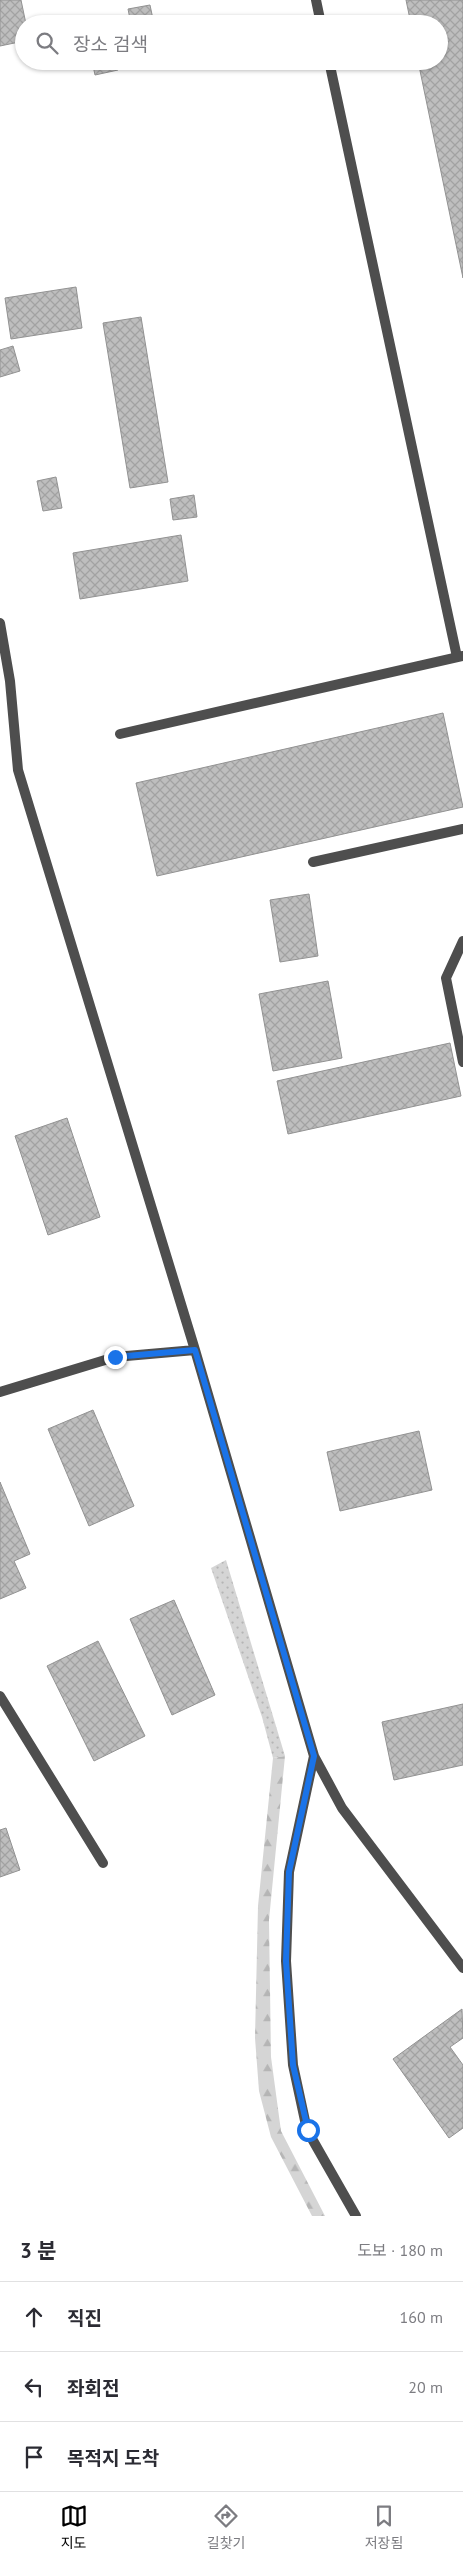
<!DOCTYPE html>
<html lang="ko">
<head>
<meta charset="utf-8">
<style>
  body { margin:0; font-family:"PT Sans","Noto Sans KR",sans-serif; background:#f7f7f7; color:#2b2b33 }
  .stop { position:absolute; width:15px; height:15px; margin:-11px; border:4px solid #1a73e8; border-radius:50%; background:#fff }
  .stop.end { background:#1a73e8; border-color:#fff; box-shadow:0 1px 5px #0008 }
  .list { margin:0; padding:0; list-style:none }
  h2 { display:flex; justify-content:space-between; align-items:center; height:65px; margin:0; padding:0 20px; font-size:21px }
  h2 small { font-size:16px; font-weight:400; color:#7c7c81 }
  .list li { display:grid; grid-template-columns:32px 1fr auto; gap:15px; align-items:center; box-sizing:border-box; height:70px; padding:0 20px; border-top:1px solid #e1e1e2 }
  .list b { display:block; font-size:19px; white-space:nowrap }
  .list em { font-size:16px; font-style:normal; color:#7c7c81 }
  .icon { flex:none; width:28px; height:28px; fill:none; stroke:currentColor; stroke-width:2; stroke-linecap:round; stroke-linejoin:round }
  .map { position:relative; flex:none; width:463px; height:2216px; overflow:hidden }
  .search { position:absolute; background:#fff; box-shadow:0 1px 4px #0004; left:15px; right:15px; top:15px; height:55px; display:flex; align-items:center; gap:12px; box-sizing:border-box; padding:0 18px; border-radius:28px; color:#7c7c81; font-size:19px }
  .sheet { height:275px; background:#fff }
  nav { display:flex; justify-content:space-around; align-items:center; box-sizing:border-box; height:70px; border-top:1px solid #e1e1e2; background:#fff; font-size:14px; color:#7c7c81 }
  nav a { display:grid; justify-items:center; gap:2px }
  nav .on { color:#000 }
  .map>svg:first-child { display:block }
  .grass { fill:url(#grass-dots) }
  .forest { fill:url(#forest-firs) }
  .building { fill:url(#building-cross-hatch); stroke:#929292 }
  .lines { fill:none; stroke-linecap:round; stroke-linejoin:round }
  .street { stroke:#4e4e4e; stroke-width:10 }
  .route { stroke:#1a73e8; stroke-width:6 }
</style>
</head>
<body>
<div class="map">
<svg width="463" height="2216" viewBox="0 0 463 2216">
  <defs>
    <pattern id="grass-dots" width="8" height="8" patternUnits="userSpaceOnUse" patternTransform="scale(1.25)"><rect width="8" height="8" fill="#d5d5d5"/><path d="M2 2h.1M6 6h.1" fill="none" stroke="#b5b5b5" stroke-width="1.8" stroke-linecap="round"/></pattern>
    <pattern id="forest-firs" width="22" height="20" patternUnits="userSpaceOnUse" patternTransform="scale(1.25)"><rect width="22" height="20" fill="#d5d5d5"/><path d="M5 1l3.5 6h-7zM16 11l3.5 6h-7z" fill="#b5b5b5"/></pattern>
    <pattern id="building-cross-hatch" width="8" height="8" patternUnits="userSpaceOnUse" patternTransform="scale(1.25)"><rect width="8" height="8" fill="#bebebe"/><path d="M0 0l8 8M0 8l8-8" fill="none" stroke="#a2a2a2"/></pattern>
  </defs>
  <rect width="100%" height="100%" fill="#fff"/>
  <!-- grass -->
  <path class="grass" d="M226,1560L285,1756L273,1758L262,1717L211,1568Z"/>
  <!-- forest -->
  <path class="forest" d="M285,1756L269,1920L271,2057L281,2131L325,2216H312L271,2137L259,2091L255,2038L258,1906L273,1758Z"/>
  <!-- building -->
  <path class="building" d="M0,0H21L26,24H24V41L0,46Z
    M406,0H463V278L418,61H439V24H411Z
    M150,5L154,24H131L128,9Z
    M92,61H116L118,70L95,75Z
    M76,287L82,328L11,339L5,298Z
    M141,317L168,482L130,488L103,323Z
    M13,346L20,371L0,377V350Z
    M56,477L62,508L43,511L37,481Z
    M194,495L197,517L173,520L170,499Z
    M181,535L188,581L80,599L73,553Z
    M443,713L463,807L157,876L136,783Z
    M309,894L318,956L280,962L270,900Z
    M328,981L342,1058L273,1071L259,994Z
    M450,1043L461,1096L288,1134L277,1081Z
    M67,1118L100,1217L48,1235L15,1136Z
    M93,1410L134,1506L89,1526L48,1429Z
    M419,1431L432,1490L340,1511L327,1452Z
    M0,1482L30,1554L14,1561L26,1588L0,1599Z
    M174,1600L215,1695L172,1715L130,1619Z
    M98,1641L145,1736L94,1761L47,1666Z
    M463,1704V1765L394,1780L382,1722Z
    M6,1828L20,1870L0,1877V1830Z
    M462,2009L463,2038L450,2047L463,2065V2128L449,2138L393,2059Z"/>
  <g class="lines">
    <!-- street -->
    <path class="street" d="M316,0L321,24
      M329,61L457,657
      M0,623L10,681L18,770L195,1350L314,1756L342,1808L463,1968
      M120,734L462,656
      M313,862L463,829
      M463,941L446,978L463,1062
      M0,1392L115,1357L195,1350
      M0,1696L103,1863
      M314,1756L289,1872L286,1961L293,2065L307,2130L356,2216"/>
  </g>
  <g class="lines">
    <!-- route -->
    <path class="route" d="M115,1357L195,1350L314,1756L289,1872L286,1961L293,2065L308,2130"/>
  </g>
</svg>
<div class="stop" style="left:308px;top:2130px"></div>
<div class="stop end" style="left:115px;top:1357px"></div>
<div class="search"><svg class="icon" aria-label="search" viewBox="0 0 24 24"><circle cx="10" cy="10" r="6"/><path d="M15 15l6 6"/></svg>장소 검색</div>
</div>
<section class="sheet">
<h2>3 분<small>도보 · 180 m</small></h2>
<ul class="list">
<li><svg class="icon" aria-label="ahead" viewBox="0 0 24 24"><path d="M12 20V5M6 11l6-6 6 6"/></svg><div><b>직진</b></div><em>160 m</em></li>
<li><svg class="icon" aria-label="left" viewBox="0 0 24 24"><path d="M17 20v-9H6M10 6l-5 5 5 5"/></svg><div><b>좌회전</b></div><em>20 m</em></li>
<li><svg class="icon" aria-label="arrive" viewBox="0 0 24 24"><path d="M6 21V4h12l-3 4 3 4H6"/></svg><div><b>목적지 도착</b></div></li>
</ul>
</section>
<nav>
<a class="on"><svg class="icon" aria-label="map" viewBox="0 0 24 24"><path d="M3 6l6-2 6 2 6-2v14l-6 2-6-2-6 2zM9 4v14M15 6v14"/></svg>지도</a>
<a><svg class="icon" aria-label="directions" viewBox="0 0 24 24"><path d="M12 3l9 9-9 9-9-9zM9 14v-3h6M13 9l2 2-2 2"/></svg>길찾기</a>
<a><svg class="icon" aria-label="saved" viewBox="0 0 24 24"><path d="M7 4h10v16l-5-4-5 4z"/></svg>저장됨</a>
</nav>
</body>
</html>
